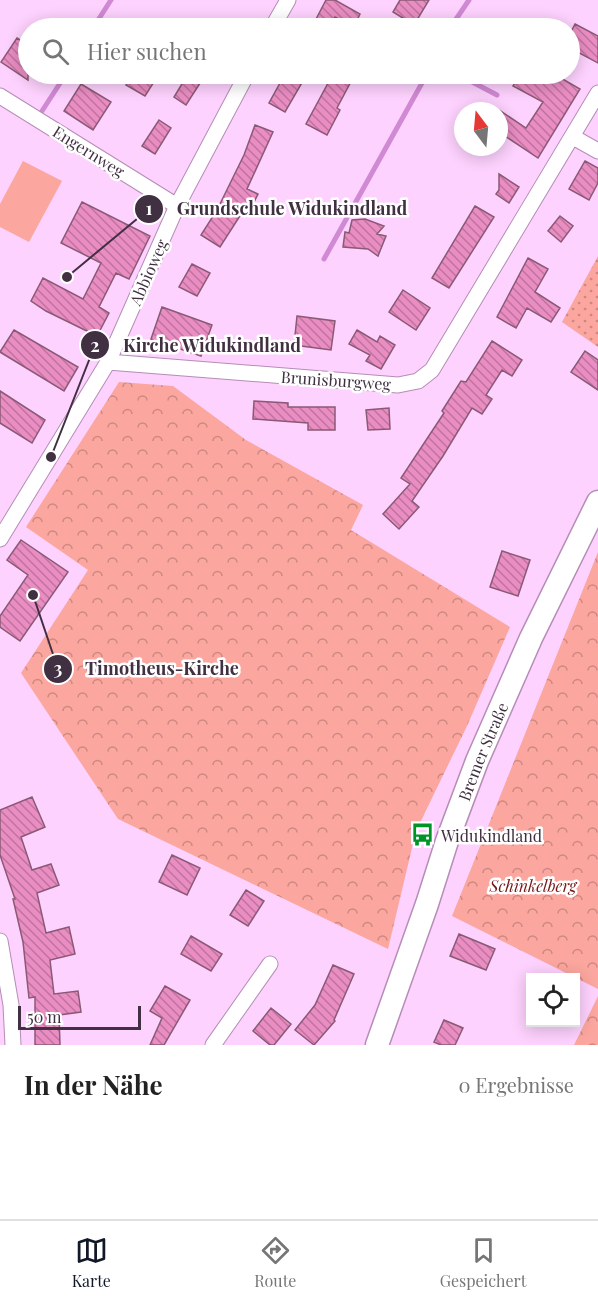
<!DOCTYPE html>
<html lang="de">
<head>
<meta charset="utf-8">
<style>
  body { margin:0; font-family:"Playfair Display",serif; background:#f6f6f6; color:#222 }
  .controls { position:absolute; right:18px; bottom:18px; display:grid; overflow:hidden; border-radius:0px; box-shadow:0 3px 15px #0003 }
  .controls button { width:54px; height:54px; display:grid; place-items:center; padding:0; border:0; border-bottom:2px solid #e0e0e0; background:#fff; color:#222; font:30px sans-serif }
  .compass { position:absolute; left:454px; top:102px; width:54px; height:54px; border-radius:50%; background:#fff; box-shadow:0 3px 15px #0003; rotate:344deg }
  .scale { position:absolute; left:18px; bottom:15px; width:123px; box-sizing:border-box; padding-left:6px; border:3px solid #403041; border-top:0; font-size:16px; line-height:21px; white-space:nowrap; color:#403041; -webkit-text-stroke:4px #fff; paint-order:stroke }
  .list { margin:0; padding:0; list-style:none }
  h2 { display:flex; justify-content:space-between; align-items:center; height:78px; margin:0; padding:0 24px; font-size:26px }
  h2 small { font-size:20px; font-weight:400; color:#767676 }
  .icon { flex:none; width:33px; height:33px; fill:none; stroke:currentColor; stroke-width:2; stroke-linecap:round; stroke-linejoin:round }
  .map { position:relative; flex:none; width:598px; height:1045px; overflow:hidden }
  .search { position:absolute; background:#fff; box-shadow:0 3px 15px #0003; left:18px; right:18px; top:18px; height:66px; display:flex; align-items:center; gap:15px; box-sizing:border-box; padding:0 21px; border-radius:33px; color:#767676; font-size:22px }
  .sheet { height:174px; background:#fff }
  nav { display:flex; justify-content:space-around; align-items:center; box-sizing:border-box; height:84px; border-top:2px solid #e0e0e0; background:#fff; font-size:16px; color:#767676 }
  nav a { display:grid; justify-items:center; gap:3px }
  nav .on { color:#111827 }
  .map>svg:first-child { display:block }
  .green { fill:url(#green-dots) }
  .forest { fill:url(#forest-crowns) }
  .pitch { fill:#fba69e }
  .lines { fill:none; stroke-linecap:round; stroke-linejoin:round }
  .stream { stroke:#d089d3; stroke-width:5 }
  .building { fill:url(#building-back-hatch); stroke:#8a5975; stroke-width:1.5 }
  .street-casing { stroke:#b58db6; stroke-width:17 }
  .secondary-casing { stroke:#b58db6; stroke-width:25 }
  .street { stroke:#fff; stroke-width:15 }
  .secondary { stroke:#fff; stroke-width:22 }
  .labels { text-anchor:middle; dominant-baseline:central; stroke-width:5; stroke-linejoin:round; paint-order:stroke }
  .street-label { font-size:16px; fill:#403041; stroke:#fff }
  .poi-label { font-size:16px; fill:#403041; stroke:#fff; text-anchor:start }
  .park-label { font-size:16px; font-style:italic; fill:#741618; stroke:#fff }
  .leader { fill:none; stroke:#403041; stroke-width:2 }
  .callout-dot { fill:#403041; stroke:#fff; stroke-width:2 }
  .mark-label { font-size:18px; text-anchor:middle; font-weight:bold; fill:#fff }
  .callout-label { font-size:18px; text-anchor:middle; font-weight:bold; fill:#403041; stroke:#fff; stroke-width:5; stroke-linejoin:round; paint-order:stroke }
</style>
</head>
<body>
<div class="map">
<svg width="598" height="1045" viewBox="0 0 598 1045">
  <defs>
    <pattern id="green-dots" width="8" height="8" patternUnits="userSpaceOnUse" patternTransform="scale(1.5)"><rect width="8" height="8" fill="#fba69e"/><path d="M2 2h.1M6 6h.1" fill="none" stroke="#cd8882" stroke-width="1.8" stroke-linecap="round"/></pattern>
    <pattern id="forest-crowns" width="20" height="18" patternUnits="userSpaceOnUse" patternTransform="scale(1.5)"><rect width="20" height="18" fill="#fba69e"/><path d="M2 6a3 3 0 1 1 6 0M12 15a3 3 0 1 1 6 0" fill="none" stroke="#cd8882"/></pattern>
    <pattern id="building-back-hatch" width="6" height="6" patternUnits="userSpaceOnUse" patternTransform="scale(1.5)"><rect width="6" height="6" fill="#ea8dc3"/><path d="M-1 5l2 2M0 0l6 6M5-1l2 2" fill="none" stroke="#bf74a0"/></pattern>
  </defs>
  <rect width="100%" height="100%" fill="#fdd2fe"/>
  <!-- green -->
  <path class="green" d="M598,256V347L562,322Z"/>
  <!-- forest -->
  <path class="forest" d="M119,382L173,386L246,440L363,505L351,530L510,627L467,726L416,831L388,949L118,819L21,673L88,570L26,527Z
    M598,552V989L452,916Z
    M598,996V1045H574Z"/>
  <!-- pitch -->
  <path class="pitch" d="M23,161L62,181L29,242L0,227V204Z"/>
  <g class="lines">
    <!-- stream -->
    <path class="stream" d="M93,28L111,0
      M450,28L469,0
      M457,74L497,95
      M42,111L66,74
      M324,259L427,74"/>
  </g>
  <!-- building -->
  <path class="building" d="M326,0H335L360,14L354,27L335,17L329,28H320L313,25Z
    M400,0H429L414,25L393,12Z
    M575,24L598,36V63L570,48V34Z
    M17,38L28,45V80L1,62Z
    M133,74H159L145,96L126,85Z
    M188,74L202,80L186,105L174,97Z
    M285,74H307L285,112L269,103Z
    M333,74H355L337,108L340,110L327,135L306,124Z
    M520,74H554L580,89L538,158L499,132V110L526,128L543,102L513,86Z
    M81,84L111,102L93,130L64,111Z
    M159,120L171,128L155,154L142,146Z
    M255,125L273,132L247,189L258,194L250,210L245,208L220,247L201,235L217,210L244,155Z
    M585,161L598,168V183L589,200L569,189Z
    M499,174L519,187L509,203L496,194L499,190Z
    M82,202L150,236L129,279L116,273L99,307L109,313L97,336L46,311L31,301L43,278L83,299L101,263L61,243Z
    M475,206L494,217L449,288L432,278Z
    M560,216L573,226L561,242L548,231Z
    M365,219L384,226L377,234L386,236L378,256L368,249L343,247L345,232L349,233L352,220Z
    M528,258L548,269L535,292L560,308L551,322L527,308L516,328L497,317Z
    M192,264L210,273L197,296L179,287Z
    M403,290L430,308L416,330L389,312Z
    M162,307L212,325L201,356L151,339Z
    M297,316L335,321L331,350L294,345Z
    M14,330L78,367L64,391L0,352Z
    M357,330L377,342L380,336L395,345L381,369L366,361L370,355L349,344Z
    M492,341L522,360L512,376L502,370L486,395L492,399L482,414L472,408L443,456L412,501L419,507L399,529L383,514L410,484L401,478L444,413L442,411L461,381L466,382Z
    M585,351L598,360V390L571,372Z
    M0,391L45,420L32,443L0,423Z
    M254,401L288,403V407H335V430H308V423L253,419Z
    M389,408L390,429L368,430L366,410Z
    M21,540L68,572L20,641L0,627V616L28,575L7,560Z
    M502,551L530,560L518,596L490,587Z
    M32,797L45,827L21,837L32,870L51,864L59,885L37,893L46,933L69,927L75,954L50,960L54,994L78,991L81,1012L59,1015L60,1045H35V997L29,998L23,942L13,899H15L0,855V810Z
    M172,855L200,868L187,895L159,882Z
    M246,890L264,901L248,926L230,915Z
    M459,934L495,949L486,970L450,956Z
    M191,936L222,954L211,971L181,954Z
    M333,965L354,974L334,1020L335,1021L314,1045L295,1030L315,1005Z
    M165,986L190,1000L164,1045H150L162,1018L150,1011Z
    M271,1008L291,1024L274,1045H270L253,1031Z
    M444,1020L463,1028L455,1045H441L434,1042Z"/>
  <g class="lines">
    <defs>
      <path id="street" d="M272,28L288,0
        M0,96L177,206
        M573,137L598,151
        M108,362L398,385L418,381L432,370L598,93
        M0,539L108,362L177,206L247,74
        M0,941L11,1005L13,1045
        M213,1045L270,964"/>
      <g id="secondary">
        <path id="s1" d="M377,1045L427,904L447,841L477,761L531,638L598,502"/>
      </g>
    </defs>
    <!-- street casing -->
    <use href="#street" class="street-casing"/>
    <!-- secondary casing -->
    <use href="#secondary" class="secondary-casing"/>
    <!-- street -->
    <use href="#street" class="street"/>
    <!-- secondary -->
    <use href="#secondary" class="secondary"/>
  </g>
  <!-- icons -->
  <defs>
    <symbol id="bus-bare" viewBox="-9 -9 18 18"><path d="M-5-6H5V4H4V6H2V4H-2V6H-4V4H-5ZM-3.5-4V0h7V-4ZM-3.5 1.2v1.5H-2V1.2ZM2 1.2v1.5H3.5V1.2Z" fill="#009328" stroke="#fff" stroke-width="2.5" paint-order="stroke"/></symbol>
  </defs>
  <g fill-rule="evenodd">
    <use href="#bus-bare" x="406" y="818" width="33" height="33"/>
  </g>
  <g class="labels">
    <!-- street labels -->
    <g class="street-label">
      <text transform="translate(89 151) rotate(32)">Engernweg</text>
      <text transform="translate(148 272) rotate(-66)">Abbioweg</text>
      <text transform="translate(336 380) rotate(4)">Brunisburgweg</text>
      <text stroke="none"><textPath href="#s1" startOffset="312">Bremer Straße</textPath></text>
    </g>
    <!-- poi labels -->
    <g class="poi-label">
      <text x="441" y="835">Widukindland</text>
    </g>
    <!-- park labels -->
    <g class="park-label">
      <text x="533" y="885">Schinkelberg</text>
    </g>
  </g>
  <!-- callouts -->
  <path class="leader" d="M67 277L149 209M51 457L95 345M33 595L58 669"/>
  <g class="callout-dot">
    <circle cx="67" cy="277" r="6"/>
    <circle cx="51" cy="457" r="6"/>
    <circle cx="33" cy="595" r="6"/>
    <circle cx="149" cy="209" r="15"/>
    <circle cx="95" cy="345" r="15"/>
    <circle cx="58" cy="669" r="15"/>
  </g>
  <g class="mark-label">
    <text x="149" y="215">1</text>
    <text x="95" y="352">2</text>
    <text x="58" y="675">3</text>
  </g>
  <g class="callout-label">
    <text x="292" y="215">Grundschule Widukindland</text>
    <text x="212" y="352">Kirche Widukindland</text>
    <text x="162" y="675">Timotheus-Kirche</text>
  </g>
</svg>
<div class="controls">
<button><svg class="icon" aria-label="locate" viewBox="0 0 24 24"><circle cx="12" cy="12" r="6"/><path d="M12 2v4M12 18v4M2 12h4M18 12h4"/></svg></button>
</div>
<svg class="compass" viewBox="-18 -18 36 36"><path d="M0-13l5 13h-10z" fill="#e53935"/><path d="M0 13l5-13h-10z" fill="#767676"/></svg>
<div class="scale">50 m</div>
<div class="search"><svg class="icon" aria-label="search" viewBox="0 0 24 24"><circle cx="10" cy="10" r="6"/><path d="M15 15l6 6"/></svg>Hier suchen</div>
</div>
<section class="sheet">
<h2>In der Nähe<small>0 Ergebnisse</small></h2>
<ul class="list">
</ul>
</section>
<nav>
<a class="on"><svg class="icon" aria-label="map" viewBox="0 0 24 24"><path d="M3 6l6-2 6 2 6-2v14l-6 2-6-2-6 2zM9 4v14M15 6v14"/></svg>Karte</a>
<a><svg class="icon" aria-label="directions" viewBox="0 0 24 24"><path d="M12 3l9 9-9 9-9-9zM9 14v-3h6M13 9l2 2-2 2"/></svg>Route</a>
<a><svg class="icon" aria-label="saved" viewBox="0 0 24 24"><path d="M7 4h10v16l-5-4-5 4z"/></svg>Gespeichert</a>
</nav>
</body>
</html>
